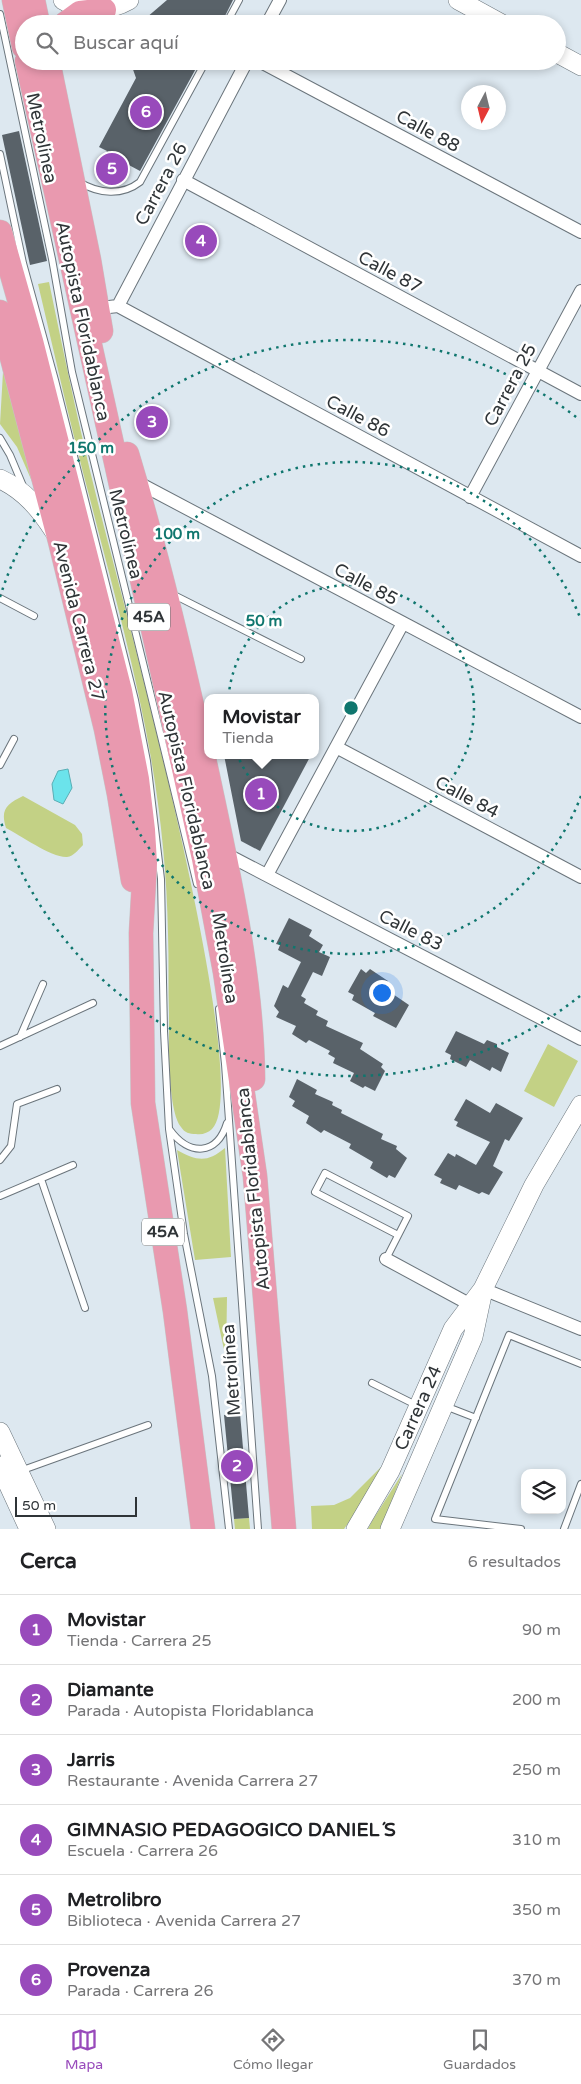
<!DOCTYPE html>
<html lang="es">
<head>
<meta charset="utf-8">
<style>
  body { margin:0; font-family:"Varela Round",sans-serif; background:#f2f2f2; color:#202124 }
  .controls { position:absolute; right:15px; bottom:15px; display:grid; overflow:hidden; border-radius:10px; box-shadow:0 2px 8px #0003 }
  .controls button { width:45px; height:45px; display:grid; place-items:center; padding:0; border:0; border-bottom:1px solid #e0e0e0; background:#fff; color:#202124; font:25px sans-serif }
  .compass { position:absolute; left:461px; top:85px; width:45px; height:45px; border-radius:50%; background:#fff; box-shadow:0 2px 8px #0003; rotate:187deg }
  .scale { position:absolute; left:15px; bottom:12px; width:122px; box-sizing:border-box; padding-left:5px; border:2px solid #2f3437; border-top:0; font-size:14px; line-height:18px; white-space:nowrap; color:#2f3437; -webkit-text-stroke:4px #fff; paint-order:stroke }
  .you { position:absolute; left:381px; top:992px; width:18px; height:18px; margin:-12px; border:4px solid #fff; border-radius:50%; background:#1a73e8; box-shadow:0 0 0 8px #1a73e833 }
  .badge { display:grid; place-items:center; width:32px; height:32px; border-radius:50%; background:#984abb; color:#fff; font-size:16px; font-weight:700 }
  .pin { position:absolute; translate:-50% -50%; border:2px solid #fff; box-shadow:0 1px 5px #0006 }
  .popup { position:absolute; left:204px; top:694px; width:115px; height:65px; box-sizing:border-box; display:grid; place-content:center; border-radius:10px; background:#fff; filter:drop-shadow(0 1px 4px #0005); font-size:16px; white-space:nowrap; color:#757577 }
  .popup b { font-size:19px; color:#202124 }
  .popup::after { content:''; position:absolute; left:50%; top:100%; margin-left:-10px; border:10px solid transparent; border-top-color:#fff }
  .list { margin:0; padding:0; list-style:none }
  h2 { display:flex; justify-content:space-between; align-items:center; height:65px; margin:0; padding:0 20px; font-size:21px }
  h2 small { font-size:16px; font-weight:400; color:#757577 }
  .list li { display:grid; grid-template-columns:32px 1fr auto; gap:15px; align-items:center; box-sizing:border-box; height:70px; padding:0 20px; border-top:1px solid #e0e0e0 }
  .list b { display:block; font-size:19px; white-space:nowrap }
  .list p { margin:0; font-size:16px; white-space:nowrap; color:#757577 }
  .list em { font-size:16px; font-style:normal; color:#757577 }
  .icon { flex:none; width:28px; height:28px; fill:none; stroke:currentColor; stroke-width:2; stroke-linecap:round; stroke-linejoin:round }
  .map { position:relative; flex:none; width:581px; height:1529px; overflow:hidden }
  .search { position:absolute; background:#fff; box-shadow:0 2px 8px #0003; left:15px; right:15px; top:15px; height:55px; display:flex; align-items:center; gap:12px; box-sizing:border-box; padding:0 18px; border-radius:28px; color:#757577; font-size:19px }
  .sheet { height:485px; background:#fff }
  nav { display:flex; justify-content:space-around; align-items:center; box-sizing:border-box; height:70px; border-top:1px solid #e0e0e0; background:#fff; font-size:14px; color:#757577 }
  nav a { display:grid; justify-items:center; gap:2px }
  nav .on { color:#984abb }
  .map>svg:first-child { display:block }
  .green { fill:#c3d185 }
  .water { fill:#6be3eb; stroke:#59aeb5 }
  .building { fill:#596269 }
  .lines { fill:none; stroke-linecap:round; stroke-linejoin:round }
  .lane-casing { stroke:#6b757c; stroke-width:8 }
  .street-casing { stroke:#6b757c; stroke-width:14 }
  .secondary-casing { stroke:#6b757c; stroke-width:20 }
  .highway-casing { stroke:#c5c6c7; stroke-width:25 }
  .lane { stroke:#fff; stroke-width:6 }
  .street { stroke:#fff; stroke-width:12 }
  .secondary { stroke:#fff; stroke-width:19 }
  .highway { stroke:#e999af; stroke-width:24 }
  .ring { fill:none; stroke:#0f766e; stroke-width:2.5; stroke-dasharray:2.5 5 }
  .labels { text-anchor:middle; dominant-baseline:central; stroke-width:5; stroke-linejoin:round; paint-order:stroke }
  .shield { fill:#fff; stroke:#6d7173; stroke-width:1 }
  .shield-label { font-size:16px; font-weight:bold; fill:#2f3437 }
  .street-label { font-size:18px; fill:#2f3437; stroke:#fff }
  .centre { fill:#0f766e; stroke:#fff; stroke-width:2.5 }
  .ring-label { font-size:15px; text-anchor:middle; font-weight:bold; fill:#0f766e; stroke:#fff; stroke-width:5; stroke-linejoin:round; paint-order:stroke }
</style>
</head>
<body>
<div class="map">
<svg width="581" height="1529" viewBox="0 0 581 1529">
  <rect width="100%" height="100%" fill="#dde8f0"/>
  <!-- green -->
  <path class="green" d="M49,282C64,355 79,427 97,499C117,581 257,1084 212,1129C208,1133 202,1135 196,1134C189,1134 185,1133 181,1127C167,1110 169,1038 169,1014C168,987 169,961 168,934C167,875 161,816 151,758C136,671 112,585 90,499C71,428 55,356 38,284Z
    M0,351L40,500L17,447L0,424L3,372Z
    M23,796L75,825L82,834L83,845C78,850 74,856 67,857C52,858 20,835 6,828C0,809 7,804 23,796Z
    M548,1044L578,1061L554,1107L524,1091Z
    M225,1148L231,1257L195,1260L177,1150C197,1161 207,1163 225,1148Z
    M227,1297L226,1359L213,1298Z
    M382,1466L358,1509L344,1529H312L311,1506L334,1505L350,1498Z
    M402,1474L381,1529H368L372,1521Z
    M249,1518L250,1529H235L234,1519Z"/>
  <!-- water -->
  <path class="water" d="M68,769L72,788L63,804L54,800L52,784L58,771Z"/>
  <!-- building -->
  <path class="building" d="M167,0H233L221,24H139Z
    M130,61H200L140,171L127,164L118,182L107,184L102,181L99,171V165L107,151L99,147L136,78Z
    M19,131L47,261L30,265L2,135Z
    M224,755H311L260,851L241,841Z
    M289,918L312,930L309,936L323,945L319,952L330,957L322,976L313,972L301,996L306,999L304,1003L318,1011L316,1015L328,1021L326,1026L363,1043L360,1049L383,1064L381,1067L385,1071L375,1091L365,1086L363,1088L350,1081L354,1073L333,1063L335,1058L328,1054L330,1051L309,1040L306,1043L292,1034L296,1026L276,1017L279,1012L274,1006L283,985L288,988L301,962L278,950L280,945L276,944Z
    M361,969L366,973L370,969L388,981L384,988L409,1005L396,1028L373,1016L375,1013L352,1000L354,995L348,992Z
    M456,1031L484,1044L487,1040L497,1044V1047L509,1053L501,1072L492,1067L490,1071L470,1060L466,1067L450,1059L451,1055L445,1052Z
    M297,1079L317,1090L315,1094L333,1102L332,1105L342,1110L341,1113L383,1134L381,1139L397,1146L396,1149L407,1158L395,1178L389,1175L387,1178L370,1168L373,1162L349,1148L351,1144L324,1130L321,1133L306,1123L309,1116L292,1106L295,1101L289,1097Z
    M466,1099L490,1113L496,1103L523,1118L509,1141L505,1139L493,1166L503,1172L489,1195L482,1192L479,1194L459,1185L456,1190L440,1183L442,1179L434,1175L448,1153L455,1157L456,1154L476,1165L490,1142L456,1126L458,1122L454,1120Z
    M240,1413L249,1518L234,1519L224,1415Z"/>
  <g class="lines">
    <defs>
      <path id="lane" d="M0,14L52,259L72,372L197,884
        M226,24L239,0
        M0,154L23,263L55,380L135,700L147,761L161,879L164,1031L169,1129L184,1234L212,1376L229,1529
        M79,182C99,194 122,196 140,182L206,61
        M0,438L10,455L23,486
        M172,594L301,659
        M0,598L34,616
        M0,765L14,739
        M219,1009L225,1064L258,1529
        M20,1037L43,984
        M0,1046L93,1003
        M170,1130C189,1156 217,1156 227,1123
        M0,1160L11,1146L17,1104L57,1089
        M41,1179L85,1308
        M0,1196L73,1165
        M386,1259L408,1216L325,1173L315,1192L398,1235
        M372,1383L418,1406
        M445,1406L476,1418
        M20,1471L148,1425
        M521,1529L435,1519L509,1335L581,1364
        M564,1529L581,1484"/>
      <path id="street" d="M267,24L280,0
        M259,61L581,232
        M183,180L581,394
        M118,306L581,556
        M109,307L118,306L247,61
        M135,481L581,717
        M470,497L581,291
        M336,747L581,877
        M224,853L581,1039
        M267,875L403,623
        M386,1259L471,1305
        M483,1289L581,1329"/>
      <path id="secondary" d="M63,0C83,13 108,12 129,0
        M458,0L502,24
        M557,53L581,66
        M0,479C24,490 40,509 54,531
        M0,1432L46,1529
        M0,1466L29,1529
        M356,1529L390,1471L453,1329L483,1289L534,1185L581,1105
        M390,1529L473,1337L482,1295"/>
      <path id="highway" d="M14,0L24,47
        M33,0L38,24
        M65,24L80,13L104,10
        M27,61L204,859L225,972L255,1176L284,1529
        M48,61L89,260L101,331
        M0,232L31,341L105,632L120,691L137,779L143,830L145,863L141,933L143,1103L175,1311L203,1529
        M0,312L60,541L106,729L119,794L133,880
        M127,454C159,560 184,668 208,777C229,876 252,977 253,1079"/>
    </defs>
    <!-- lane casing -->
    <use href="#lane" class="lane-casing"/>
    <!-- street casing -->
    <use href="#street" class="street-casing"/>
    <!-- secondary casing -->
    <use href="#secondary" class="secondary-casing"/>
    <!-- highway casing -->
    <use href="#highway" class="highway-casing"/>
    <!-- lane -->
    <use href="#lane" class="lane"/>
    <!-- street -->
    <use href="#street" class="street"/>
    <!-- secondary -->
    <use href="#secondary" class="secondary"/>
    <!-- highway -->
    <use href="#highway" class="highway"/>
  </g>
  <!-- distance rings -->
  <g class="ring">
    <circle cx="351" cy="708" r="123"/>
    <path d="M581 796A246 246 0 1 1 581 620"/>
    <path d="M580 996A368 368 0 0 1 0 819M0 597A368 368 0 0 1 580 420"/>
  </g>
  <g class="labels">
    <!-- shield labels -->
    <g class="shield">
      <rect x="128" y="603.5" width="42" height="27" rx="4"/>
      <rect x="142" y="1218.5" width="42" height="27" rx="4"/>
    </g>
    <g class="shield-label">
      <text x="149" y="617">45A</text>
      <text x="163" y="1232">45A</text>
    </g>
    <!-- street labels -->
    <g class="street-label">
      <text transform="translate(428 131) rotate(28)">Calle 88</text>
      <text transform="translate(42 138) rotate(78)">Metrolínea</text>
      <text transform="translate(161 184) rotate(-62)">Carrera 26</text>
      <text transform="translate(390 272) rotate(28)">Calle 87</text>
      <text transform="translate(83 321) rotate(78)">Autopista Floridablanca</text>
      <text transform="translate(510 385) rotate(-62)">Carrera 25</text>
      <text transform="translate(358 416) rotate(28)">Calle 86</text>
      <text transform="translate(126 534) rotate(76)">Metrolínea</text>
      <text transform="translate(366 584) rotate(28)">Calle 85</text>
      <text transform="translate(79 621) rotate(76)">Avenida Carrera 27</text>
      <text transform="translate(187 790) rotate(77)">Autopista Floridablanca</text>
      <text transform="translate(467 797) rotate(28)">Calle 84</text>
      <text transform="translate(411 930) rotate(27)">Calle 83</text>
      <text transform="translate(225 958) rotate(81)">Metrolínea</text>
      <text transform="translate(253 1189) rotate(-96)">Autopista Floridablanca</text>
      <text transform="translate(231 1370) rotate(-94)">Metrolínea</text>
      <text transform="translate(418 1408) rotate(-66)">Carrera 24</text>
    </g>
  </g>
  <circle cx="351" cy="708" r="8" class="centre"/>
  <g class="ring-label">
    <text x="91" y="453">150 m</text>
    <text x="177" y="539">100 m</text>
    <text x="264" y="626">50 m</text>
  </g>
</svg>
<div class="controls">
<button><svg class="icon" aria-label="layers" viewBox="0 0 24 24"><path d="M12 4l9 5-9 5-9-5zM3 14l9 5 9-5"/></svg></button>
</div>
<svg class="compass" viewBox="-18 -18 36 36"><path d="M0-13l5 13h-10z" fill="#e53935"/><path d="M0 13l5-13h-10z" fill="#757577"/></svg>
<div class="scale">50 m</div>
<div class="you"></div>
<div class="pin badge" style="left:261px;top:794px">1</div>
<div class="popup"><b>Movistar</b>Tienda</div>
<div class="pin badge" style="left:237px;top:1466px">2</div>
<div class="pin badge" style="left:152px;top:422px">3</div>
<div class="pin badge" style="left:201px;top:241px">4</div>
<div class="pin badge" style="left:112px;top:169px">5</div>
<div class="pin badge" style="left:146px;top:112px">6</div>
<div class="search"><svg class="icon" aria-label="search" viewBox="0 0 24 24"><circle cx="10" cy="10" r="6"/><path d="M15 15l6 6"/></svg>Buscar aquí</div>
</div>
<section class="sheet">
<h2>Cerca<small>6 resultados</small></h2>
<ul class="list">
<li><span class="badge">1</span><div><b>Movistar</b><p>Tienda · Carrera 25</p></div><em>90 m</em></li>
<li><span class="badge">2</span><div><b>Diamante</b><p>Parada · Autopista Floridablanca</p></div><em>200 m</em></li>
<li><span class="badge">3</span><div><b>Jarris</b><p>Restaurante · Avenida Carrera 27</p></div><em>250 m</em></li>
<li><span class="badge">4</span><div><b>GIMNASIO PEDAGOGICO DANIEL´S</b><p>Escuela · Carrera 26</p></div><em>310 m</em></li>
<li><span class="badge">5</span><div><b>Metrolibro</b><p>Biblioteca · Avenida Carrera 27</p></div><em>350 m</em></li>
<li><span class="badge">6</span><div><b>Provenza</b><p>Parada · Carrera 26</p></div><em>370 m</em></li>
</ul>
</section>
<nav>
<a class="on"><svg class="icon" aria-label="map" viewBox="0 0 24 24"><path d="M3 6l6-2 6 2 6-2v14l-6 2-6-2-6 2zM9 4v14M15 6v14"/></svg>Mapa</a>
<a><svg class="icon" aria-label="directions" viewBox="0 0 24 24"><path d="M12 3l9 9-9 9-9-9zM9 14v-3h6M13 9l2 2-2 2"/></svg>Cómo llegar</a>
<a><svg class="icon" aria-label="saved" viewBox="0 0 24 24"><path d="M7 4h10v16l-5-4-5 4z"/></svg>Guardados</a>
</nav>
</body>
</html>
